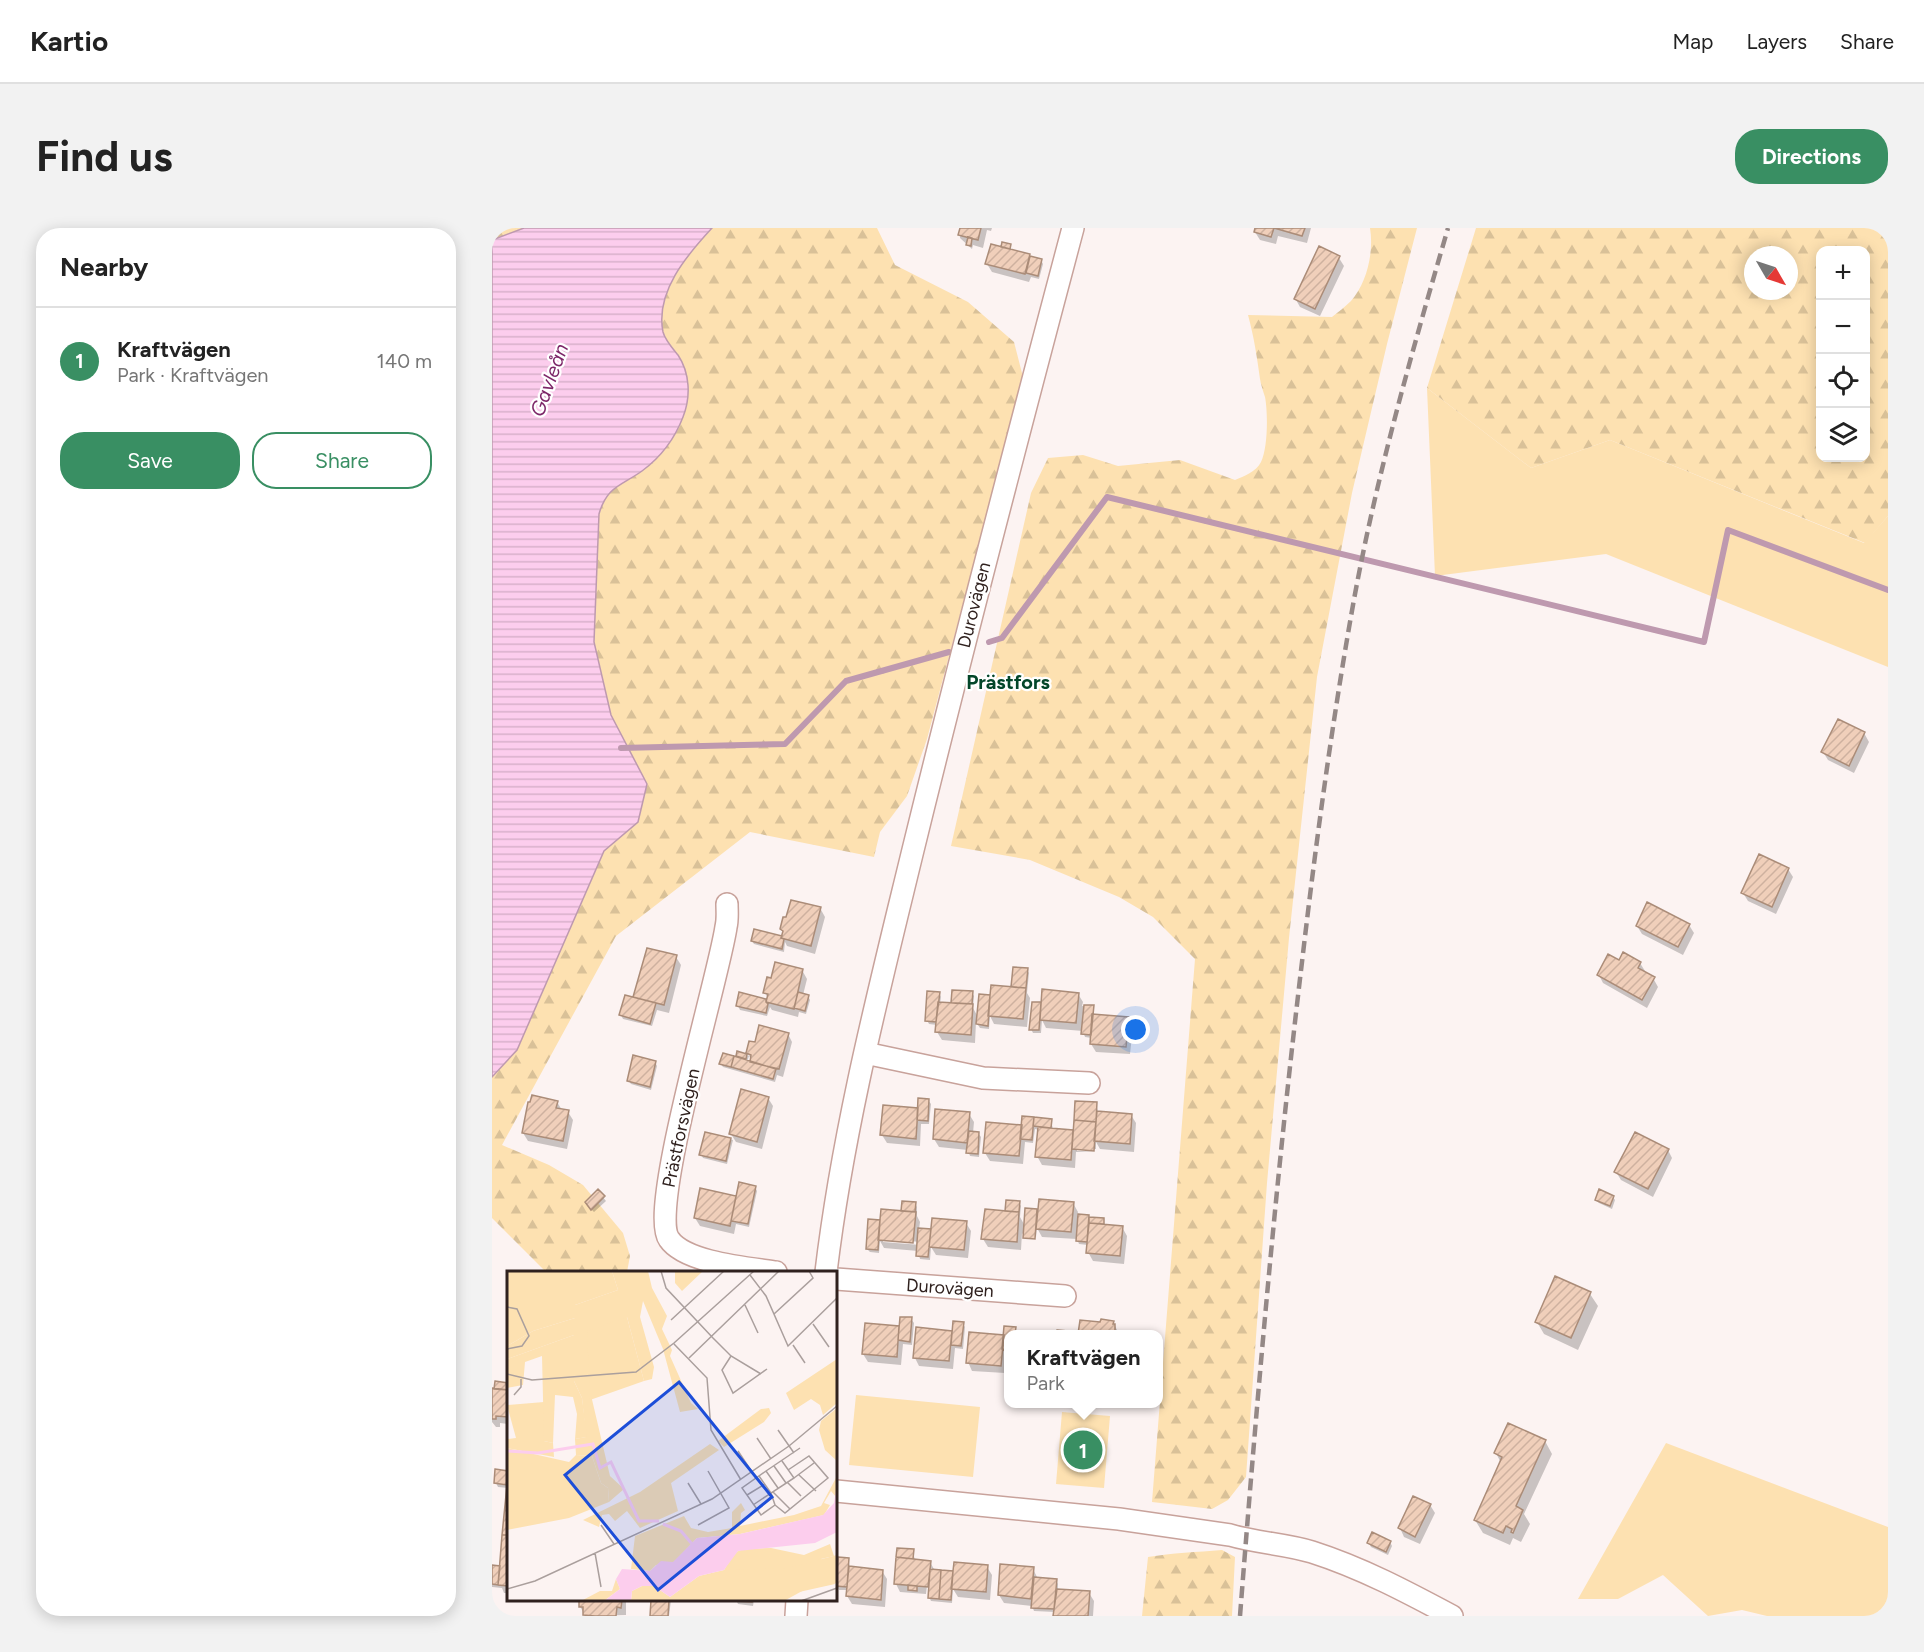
<!DOCTYPE html>
<html lang="en">
<head>
<meta charset="utf-8">
<style>
  body { margin:0; font-family:Figtree,sans-serif; background:#f2f2f2; color:#222 }
  .controls { position:absolute; right:18px; top:18px; display:grid; overflow:hidden; border-radius:12px; box-shadow:0 3px 15px #0003 }
  .controls button { width:54px; height:54px; display:grid; place-items:center; padding:0; border:0; border-bottom:2px solid #e0e0e0; background:#fff; color:#222; font:30px sans-serif }
  .compass { position:absolute; left:1252px; top:18px; width:54px; height:54px; border-radius:50%; background:#fff; box-shadow:0 3px 15px #0003; rotate:129deg }
  .you { position:absolute; left:644px; top:802px; width:21px; height:21px; margin:-15px; border:4px solid #fff; border-radius:50%; background:#1a73e8; box-shadow:0 0 0 9px #1a73e833 }
  .badge { display:grid; place-items:center; width:39px; height:39px; border-radius:50%; background:#398f63; color:#fff; font-size:20px; font-weight:700 }
  .pin { position:absolute; translate:-50% -50%; border:3px solid #fff; box-shadow:0 2px 6px #0006 }
  .popup { position:absolute; left:512px; top:1102px; width:159px; height:78px; box-sizing:border-box; display:grid; place-content:center; border-radius:12px; background:#fff; filter:drop-shadow(0 2px 4px #0005); font-size:20px; white-space:nowrap; color:#767676 }
  .popup b { font-size:22px; color:#222 }
  .popup::after { content:''; position:absolute; left:50%; top:100%; margin-left:-12px; border:12px solid transparent; border-top-color:#fff }
  .list { margin:0; padding:0; list-style:none }
  h2 { display:flex; justify-content:space-between; align-items:center; height:78px; margin:0; padding:0 24px; font-size:26px }
  h2 small { font-size:20px; font-weight:400; color:#767676 }
  .list li { display:grid; grid-template-columns:39px 1fr auto; gap:18px; align-items:center; box-sizing:border-box; height:108px; padding:0 24px; border-top:2px solid #e0e0e0 }
  .list b { display:block; font-size:22px; white-space:nowrap }
  .list p { margin:0; font-size:20px; white-space:nowrap; color:#767676 }
  .list em { font-size:20px; font-style:normal; color:#767676 }
  .actions { display:flex; gap:12px; padding:18px 24px }
  .actions a { flex:1; padding:14px 0; border:2px solid #398f63; border-radius:24px; text-align:center; font-size:21px; color:#398f63 }
  .actions .main { background:#398f63; color:#fff }
  .icon { flex:none; width:33px; height:33px; fill:none; stroke:currentColor; stroke-width:2; stroke-linecap:round; stroke-linejoin:round }
  .map { position:relative; flex:none; width:1396px; height:1388px; overflow:hidden; border-radius:24px }
  header { display:flex; align-items:center; gap:36px; box-sizing:border-box; height:84px; padding:0 30px; background:#fff; border-bottom:2px solid #e0e0e0 }
  header strong { font-size:28px }
  nav { display:flex; gap:33px; margin-inline-start:auto; font-size:21px }
  .intro { display:flex; align-items:center; justify-content:space-between; box-sizing:border-box; height:144px; padding:0 36px }
  h1 { margin:0; font-size:42px }
  .button { padding:15px 27px; border-radius:24px; background:#398f63; color:#fff; font-size:21px; font-weight:700 }
  main { display:flex; gap:36px; padding:0 36px }
  aside { flex:1; background:#fff; border-radius:24px; box-shadow:0 3px 15px #0003 }
  .map>svg:first-child { display:block }
  .green { fill:#fde1b1 }
  .forest { fill:url(#forest-firs); fill-rule:evenodd }
  .water { fill:url(#water-rules); stroke:#be99af; stroke-width:1.5 }
  .shadow { fill:#0003; fill-rule:evenodd }
  .lines { fill:none; stroke-linecap:round; stroke-linejoin:round }
  .stream { stroke:#be99af; stroke-width:6 }
  .building { fill:url(#building-hatch); stroke:#ab8c78; stroke-width:1.5 }
  .minor-casing { stroke:#c8a29b; stroke-width:24 }
  .minor { stroke:#fff; stroke-width:21 }
  .rail { stroke:#948886; stroke-width:4.5; stroke-dasharray:12 6; stroke-linecap:butt }
  .labels { text-anchor:middle; dominant-baseline:central; stroke-width:4.5; stroke-linejoin:round; paint-order:stroke }
  .street-label { font-size:18px; fill:#2f211e; stroke:#fff }
  .water-label { font-size:20px; font-style:italic; fill:#7d2769; stroke:#fff }
  .neighbourhood-label { font-size:20px; font-weight:bold; fill:#034629; stroke:#fff }
  .inset-river { fill:none; stroke:#fccded; stroke-width:3 }
  .inset-road { fill:none; stroke:#aa9f9d; stroke-width:1.5 }
  .view { fill:#1d4ed8; fill-opacity:0.15; stroke:#1d4ed8; stroke-width:3 }
  .inset-edge { fill:none; stroke:#2f211e; stroke-width:3 }
</style>
</head>
<body>
<header>
<strong>Kartio</strong>
<nav><a>Map</a><a>Layers</a><a>Share</a></nav>
</header>
<div class="intro"><h1>Find us</h1><a class="button">Directions</a></div>
<main>
<aside>
<h2>Nearby<small></small></h2>
<ul class="list">
<li><span class="badge">1</span><div><b>Kraftvägen</b><p>Park · Kraftvägen</p></div><em>140 m</em></li>
</ul>
<div class="actions"><a class="main">Save</a><a>Share</a></div>
</aside>
<div class="map">
<svg width="1396" height="1388" viewBox="0 0 1396 1388">
  <defs>
    <pattern id="forest-firs" width="22" height="20" patternUnits="userSpaceOnUse" patternTransform="scale(1.5)"><rect width="22" height="20" fill="#fde1b1"/><path d="M5 1l3.5 6h-7zM16 11l3.5 6h-7z" fill="#d9c198"/></pattern>
    <pattern id="water-rules" width="6" height="5" patternUnits="userSpaceOnUse" patternTransform="scale(1.5)"><rect width="6" height="5" fill="#fccded"/><path d="M0 2.5h6" fill="none" stroke="#d8b0cb"/></pattern>
    <pattern id="building-hatch" width="6" height="6" patternUnits="userSpaceOnUse" patternTransform="scale(1.5)"><rect width="6" height="6" fill="#f0cfba"/><path d="M-1 1l2-2M0 6l6-6M5 7l2-2" fill="none" stroke="#ceb19f"/></pattern>
  </defs>
  <rect width="100%" height="100%" fill="#fcf3f2"/>
  <!-- green -->
  <path class="green" d="M935,160L1039,240L1118,212L1372,315L1396,288V439L1114,326L943,348Z
    M364,1167L488,1179L481,1249L357,1237Z
    M570,1184L618,1188L612,1260L564,1256Z
    M1174,1215L1396,1299V1388H1275L1250,1382L1216,1388L1171,1347L1126,1371H1086Z"/>
  <!-- forest -->
  <path class="forest" d="M0,0H32L0,12Z
    M220,0H385L403,37L476,74L522,114L531,149L435,511L415,568L388,604L382,629L258,604L124,708L10,917L57,937L91,957L131,1005L138,1028L135,1044H54L0,990V849L25,822L112,623L146,594L155,556L119,487L102,414L107,286C114,260 128,256 150,243L189,132C184,124 174,114 171,105C161,68 196,25 220,0Z
    M878,0H925L895,116L860,265L825,449L797,710L775,955L754,1249L736,1272L720,1281L660,1274L703,731L661,689L627,669L538,632L459,618L539,265L556,230L591,227L626,238L688,232L743,252C752,248 764,244 769,234C776,220 776,184 773,169C771,163 769,157 768,151C765,129 762,109 756,87L840,89C846,84 853,79 859,73C875,55 882,24 878,0Z
    M984,0H1396V288L1373,315L1118,212L1039,240L935,160ZM1374,22V230H1328V22ZM1261,27H1297V63H1261Z
    M730,1322L743,1329L740,1388H650L656,1329C680,1325 705,1324 730,1322Z"/>
  <!-- water -->
  <path class="water" d="M32,0H220C195,27 163,64 171,104C173,112 181,121 186,127C198,145 199,169 191,189C183,210 169,229 150,243C129,258 115,258 107,286L102,414L119,487L155,556L146,594L112,623L25,822L0,849V12Z"/>
  <!-- shadow -->
  <path class="shadow" d="M469,0H500L499,3L495,2L491,20L481,17L480,21L468,10Z
    M764,0H819L815,15L786,8L784,16L768,12L763,4Z
    M518,17L519,23L549,32L551,36L547,51L539,49L537,54L500,44L495,36L510,21Z
    M847,30L852,38L828,88L808,79L803,70Z
    M1346,493L1372,505L1377,514L1362,545L1336,532L1331,524Z
    M1296,641L1301,649L1284,686L1256,673L1251,665Z
    M328,680L333,689L323,726L295,718L293,714L292,724L262,716L260,713L289,709L290,711L292,706L289,701Z
    M1197,697L1202,705L1191,727L1150,706L1145,698Z
    M156,721L184,729L189,737L177,785L165,782L160,798L131,791L129,787L143,771Z
    M1127,734L1148,735L1153,743L1152,745L1161,750L1166,759L1155,780L1111,755L1107,747Z
    M310,742L315,751L311,767L316,768L318,772L314,786L307,784L306,789L280,782L278,779L275,788L248,782L246,778L273,772L275,775L276,770L273,765L280,751Z
    M535,742L537,745L535,765L538,770L535,799L502,796L498,788L497,801L488,800L484,794L483,815L450,812L445,804V797L437,796L435,792L447,765L449,769L448,776L462,777L480,765L482,768L481,780L486,789L499,769L522,761Z
    M586,766L591,774L590,778L601,779L602,788L636,791L641,799L638,826L604,824L599,816L600,810L593,809L591,803L554,800L550,792L549,805H541L539,801L548,776L550,779Z
    M296,806L300,814L291,849L285,847L283,854L231,839L229,836L245,829L246,825L258,828L256,825L264,816ZM257,828L260,832L259,836L255,834Z
    M163,834L165,838L159,862L139,856L137,853Z
    M276,870L281,878L270,921L244,914L239,906Z
    M436,872L439,876L437,896H429L428,918L395,915L390,907Z
    M65,874L70,882L76,884L81,892L75,921L36,913L31,905Z
    M604,876L606,884L639,887L644,895L642,924L608,921L604,914V921L585,920V923L603,924H584L583,940L550,937L545,928L547,902L543,901L541,915L533,914L531,936L498,933L493,925L531,898L559,893L561,901L583,903Z
    M477,886L482,894L481,905H486L489,909L487,929L478,928L476,922L447,919L442,911Z
    M214,905L241,912L235,936L211,930L209,926Z
    M1176,922L1180,930L1161,969L1129,952L1124,944Z
    M263,959L265,963L257,999L244,996L242,1006L208,998L203,990L243,969L245,972Z
    M106,963L114,973L102,984L96,978Z
    M1121,969L1123,972L1120,981L1107,975L1104,972Z
    M423,975L425,979V988L428,994L427,1001L440,1006L474,995L479,1003L476,1030L444,1027L439,1019L438,1032L428,1031L426,1023L392,1020L388,1013L387,1025L378,1024L375,1021L389,994L412,985ZM391,1011L429,1014V1017L391,1014Z
    M527,975L529,978L528,989L533,998L545,983L547,986L581,975L586,984L585,988L611,991L613,998L630,999L635,1008L632,1036L601,1033L596,1024V1017L587,1016L585,1011L550,1009L545,1000L544,1009H533L530,1005L529,1022L496,1019L491,1011Z
    M1064,1050L1098,1066L1106,1078L1086,1122L1052,1106L1045,1094Z
    M419,1091L422,1095L420,1117L411,1116L409,1137L376,1134L371,1126L406,1100L409,1103Z
    M589,1094H621L627,1106H588Z
    M471,1096L473,1099L471,1121L463,1120L461,1141L427,1138L423,1130L459,1104L461,1108Z
    M523,1100L525,1106H516L513,1145L480,1143L476,1134Z
    M5,1155L16,1157V1196L8,1195V1199H4L0,1194V1162H4Z
    M1053,1213L1060,1226L1032,1286L1038,1296L1029,1314L1021,1310L1018,1317L991,1305L983,1292L1009,1235L1004,1225Z
    M4,1243L16,1244V1260L6,1259L4,1255Z
    M16,1261V1365H12L10,1360L0,1359V1338L9,1339Z
    M938,1277L943,1285L928,1316L912,1309L908,1300Z
    M898,1314L900,1318L896,1327L879,1319L877,1315Z
    M421,1323L423,1333L438,1334L443,1343L462,1345L495,1339L500,1347L498,1372L466,1369L461,1361L460,1375L439,1373L437,1369L440,1340H437L434,1366L408,1364L404,1356Z
    M356,1331L358,1340L390,1343L395,1351L393,1379L360,1376L355,1368L356,1362H347L345,1358Z
    M541,1341L546,1351L564,1352L566,1356V1362L597,1365L602,1373L601,1388H563V1384L542,1383L540,1378L512,1375L507,1367Z
    M89,1372H134V1387L93,1388L88,1378Z
    M161,1372H179L177,1388H159Z
    M244,1372H262L261,1378L246,1376Z"/>
  <g class="lines">
    <!-- stream -->
    <path class="stream" d="M497,414L510,410L615,269L1212,414L1236,302L1396,362
      M129,520L293,516L354,453L457,424"/>
  </g>
  <!-- building -->
  <path class="building" d="M468,0H489L486,12L466,7Z
    M763,0H813L810,8L782,0L779,9L762,4Z
    M476,9L480,10L479,18L474,17Z
    M510,14L519,16L518,21L509,19Z
    M499,16L538,26L533,46L493,36Z
    M827,18L848,28L823,81L802,71Z
    M538,28L550,31L546,48L534,45Z
    M1346,491L1373,504L1357,538L1329,524Z
    M1267,626L1297,640L1280,679L1249,665Z
    M299,672L329,679L319,718L289,710L291,703L288,701L291,689H294Z
    M1155,674L1198,696L1186,719L1144,698Z
    M262,701L290,708L289,710L292,711L290,721L259,713Z
    M155,720L185,727L172,777L141,769Z
    M1131,724L1149,734L1146,740L1163,749L1150,772L1105,747L1116,726L1127,732Z
    M283,734L311,741L302,781L274,774L276,766L271,765L275,749L279,750Z
    M521,739L536,740L534,760L519,759Z
    M499,757L534,760L531,791L496,788Z
    M550,761L587,765L584,795L548,792Z
    M460,762L481,763L480,776L459,775Z
    M435,763L448,764L444,794L433,793Z
    M247,764L274,771V774L276,776L274,785L244,778Z
    M306,764L317,767L313,783L302,780Z
    M487,766L498,767L496,798L484,796Z
    M133,767L164,775L158,796L127,787Z
    M446,774L481,776L479,807L443,804Z
    M540,774H549L547,802H537Z
    M592,777H602L599,807L589,806Z
    M600,786L637,789L634,819L598,816Z
    M267,797L297,805L287,841L258,834L259,827L254,825L257,813L263,814Z
    M245,823L255,826L254,831L244,828Z
    M231,825L242,828L239,839L227,836Z
    M141,827L164,833L158,859L135,853Z
    M242,828L284,841L281,851L239,839Z
    M249,861L277,869L265,914L237,906Z
    M40,867L66,873L64,880L77,882L71,913L30,905L36,874H38Z
    M426,870L437,871L436,893L425,892Z
    M583,873L605,874L604,894L582,892Z
    M391,877L426,880L424,911L388,907Z
    M443,881L478,884L475,915L441,911Z
    M605,883L640,886L638,916L602,913Z
    M530,888L542,889L540,912L528,911Z
    M542,889L560,891L559,900L541,898Z
    M582,892L604,894L602,923L580,921Z
    M494,894L530,897L527,928L491,925Z
    M546,899L581,902L579,932L543,929Z
    M477,903L487,904L486,926L474,925Z
    M213,904L239,910L234,933L207,927Z
    M1143,904L1177,921L1156,961L1122,944Z
    M247,954L264,958L256,996L239,993Z
    M208,960L244,968L238,998L202,990Z
    M106,961L113,968L99,982L93,974Z
    M1107,961L1122,968L1118,978L1103,972Z
    M547,971L582,974L579,1004L544,1001Z
    M514,972L528,973L527,984L513,983Z
    M410,973L424,974L423,984L409,983Z
    M533,980L545,981L543,1011L531,1010Z
    M389,981L424,984L421,1015L386,1012Z
    M493,981L527,984L525,1014L489,1011Z
    M586,986L597,987L595,1014L584,1013Z
    M597,989L612,990V996L597,995Z
    M440,990L475,993L472,1022L437,1019Z
    M376,991L388,992L386,1022L374,1021Z
    M597,995L631,998L628,1028L594,1025Z
    M426,1000L439,1001L436,1029L424,1028Z
    M1063,1048L1099,1064L1079,1110L1043,1094Z
    M408,1089H420L418,1114L406,1112Z
    M609,1091L622,1093L621,1096H623V1106H586L588,1092L608,1094Z
    M461,1093L472,1094L469,1118L459,1117Z
    M373,1095L407,1098L405,1129L370,1126Z
    M512,1098L524,1099L523,1106H516V1122L510,1121Z
    M424,1099L460,1103L457,1133L421,1130Z
    M565,1102L587,1104L586,1106H564Z
    M477,1104L512,1107L509,1138L474,1135Z
    M3,1153L16,1155V1162L2,1161Z
    M0,1160L16,1162V1189L4,1188V1191H0Z
    M1016,1195L1054,1212L1024,1278L1031,1282L1021,1305L1019,1304L1020,1301L1014,1298L1011,1305L982,1292L1010,1229L1002,1225Z
    M3,1241L16,1243L15,1257L2,1255Z
    M15,1257H16V1307H10Z
    M921,1268L939,1276L923,1309L906,1300Z
    M880,1304L899,1313L894,1324L875,1315Z
    M10,1307H16V1358L6,1357Z
    M405,1320L422,1321L421,1331L404,1329Z
    M346,1329L357,1330L355,1359L344,1358Z
    M404,1329L439,1333L436,1359L402,1356Z
    M462,1334L496,1337L494,1364L459,1361Z
    M508,1336L542,1339L539,1371L506,1367Z
    M0,1337L8,1338L6,1357L0,1356Z
    M357,1338L391,1342L389,1372L354,1368Z
    M438,1341L449,1342L447,1371L436,1370Z
    M449,1342L461,1343L459,1372L447,1371Z
    M542,1349L565,1351L562,1381L539,1380Z
    M416,1357L425,1358V1363L416,1362Z
    M565,1361L598,1363L596,1388H561Z
    M87,1372H130L129,1380L125,1379L124,1388H103L91,1387V1379H87Z
    M159,1372H177L176,1388H158Z
    M243,1372H260V1374L243,1373Z"/>
  <g class="lines">
    <defs>
      <path id="minor" d="M235,676C235,683 236,691 234,699C227,749 156,982 177,1011C193,1035 257,1040 284,1044
        M373,825L491,850L597,855
        M334,1044C351,901 387,762 421,622C472,414 526,207 581,0
        M344,1051L573,1068
        M344,1263L627,1291L738,1307C765,1315 794,1316 820,1324C870,1340 915,1364 960,1388
        M304,1388L305,1372"/>
    </defs>
    <!-- minor casing -->
    <use href="#minor" class="minor-casing"/>
    <!-- minor -->
    <use href="#minor" class="minor"/>
    <!-- rail -->
    <path class="rail" d="M748,1388C765,1170 784,951 810,734C824,614 840,495 861,377C884,249 920,124 956,0"/>
  </g>
  <g class="labels">
    <!-- street labels -->
    <g class="street-label">
      <text transform="translate(482 377) rotate(-76)">Durovägen</text>
      <text transform="translate(189 900) rotate(-78)">Prästforsvägen</text>
      <text transform="translate(458 1060) rotate(4)">Durovägen</text>
    </g>
    <!-- water labels -->
    <g class="water-label">
      <text transform="translate(57 152) rotate(-70)">Gavleån</text>
    </g>
    <!-- neighbourhood labels -->
    <g class="neighbourhood-label">
      <text x="516" y="454">Prästfors</text>
    </g>
  </g>
  <!-- overview -->
  <g transform="translate(15 1043)">
    <rect width="330" height="330" fill="#fcf3f2"/>
    <path d="M105,0H141L145,17L160,45L155,58L165,79L163,85L184,132L191,138L173,141L156,78L136,30L133,46L147,96L145,108L137,110L120,46L83,120L103,205L117,218L102,231L101,217L94,212L85,185L69,184L68,168L79,166L75,127L67,110V64L0,88V75L26,60L68,47V34L111,19ZM37,131V170L46,172L47,186L0,177V168L9,167L0,134ZM323,273L327,285L314,288L328,313L292,321L217,299L227,282L236,278L264,277L297,284Z" fill="#fde1b1"/>
    <path d="M0,0H105L111,19L68,34V47L26,60L0,75ZM168,0H196L175,20L168,12ZM120,46L137,110L83,129L80,60ZM67,64V110L75,127L80,166L68,168L70,143L66,126L48,124L46,172L37,170L35,85L18,91L16,114L0,117V88ZM330,88V132L316,144L313,134L304,128L287,139L279,122ZM262,137L264,142L257,151L217,176L211,170L254,138ZM330,137V190L318,179L312,159L314,150ZM203,173L212,179L164,212L171,240L133,257L120,240L108,250L102,243L95,244L92,256L76,249L133,221ZM0,177L62,191L69,184L85,185L94,212L101,217L102,231L62,247L0,259ZM330,205L329,226L324,220L317,232L323,234L317,244L233,263L190,267L167,291L149,294L143,300L124,298L128,265L177,245L184,257L201,261L225,257V241L234,232L238,239L234,242L233,255L287,244L314,235ZM330,284V312L297,319L277,330H124L125,320L135,315H147L163,326L192,305L217,299L281,297ZM109,308L113,318L97,330H74L93,320H105Z" fill="#fde1b1"/>
    <path d="M330,214V261L308,272L231,280L217,299L192,305L163,326L147,315H135L125,320L124,330H97L113,318L109,308L115,298L143,300L154,290L166,291L190,267L233,263L316,244L327,232Z" fill="#fccded"/>
    <path class="inset-river" d="M0,180L31,182L86,173L93,197L104,191L132,250H152M156,253L174,260L185,273"/>
    <path class="inset-road" d="M154,0L159,17L206,67L224,85L254,103M243,4L259,25L281,75L330,27M238,34L251,62M0,36L10,38L22,65L15,75L0,78M267,43L306,7L302,0M164,49L217,0M306,53L322,76M167,73L200,107L204,159L234,209M286,74L298,92M224,85L215,99L226,122L260,98M182,87L272,0M0,103L25,109L129,101L167,72L247,0M7,124L14,116V108M271,159L287,182M250,167L264,188M231,180L245,201M275,190L287,207L264,222L268,234L254,244L235,217L259,200L293,177M267,195L279,212M259,200L271,217M292,204L309,220M287,207L307,192M280,211L294,225M181,212L194,233M266,221L283,238M240,224L258,213M246,234L264,222L252,205M268,234L278,242L321,207L302,185L281,199M94,254L107,273M191,254L222,237L201,200M88,282L94,316M0,318L28,310L205,228L282,175L330,135M294,330L330,317"/>
    <path class="view" d="M172,111L265,226L151,319L58,204Z"/>
    <rect width="330" height="330" class="inset-edge"/>
  </g>
</svg>
<div class="controls">
<button>+</button>
<button>−</button>
<button><svg class="icon" aria-label="locate" viewBox="0 0 24 24"><circle cx="12" cy="12" r="6"/><path d="M12 2v4M12 18v4M2 12h4M18 12h4"/></svg></button>
<button><svg class="icon" aria-label="layers" viewBox="0 0 24 24"><path d="M12 4l9 5-9 5-9-5zM3 14l9 5 9-5"/></svg></button>
</div>
<svg class="compass" viewBox="-18 -18 36 36"><path d="M0-13l5 13h-10z" fill="#e53935"/><path d="M0 13l5-13h-10z" fill="#767676"/></svg>
<div class="you"></div>
<div class="pin badge" style="left:591px;top:1222px">1</div>
<div class="popup"><b>Kraftvägen</b>Park</div>
</div>
</main>
</body>
</html>
